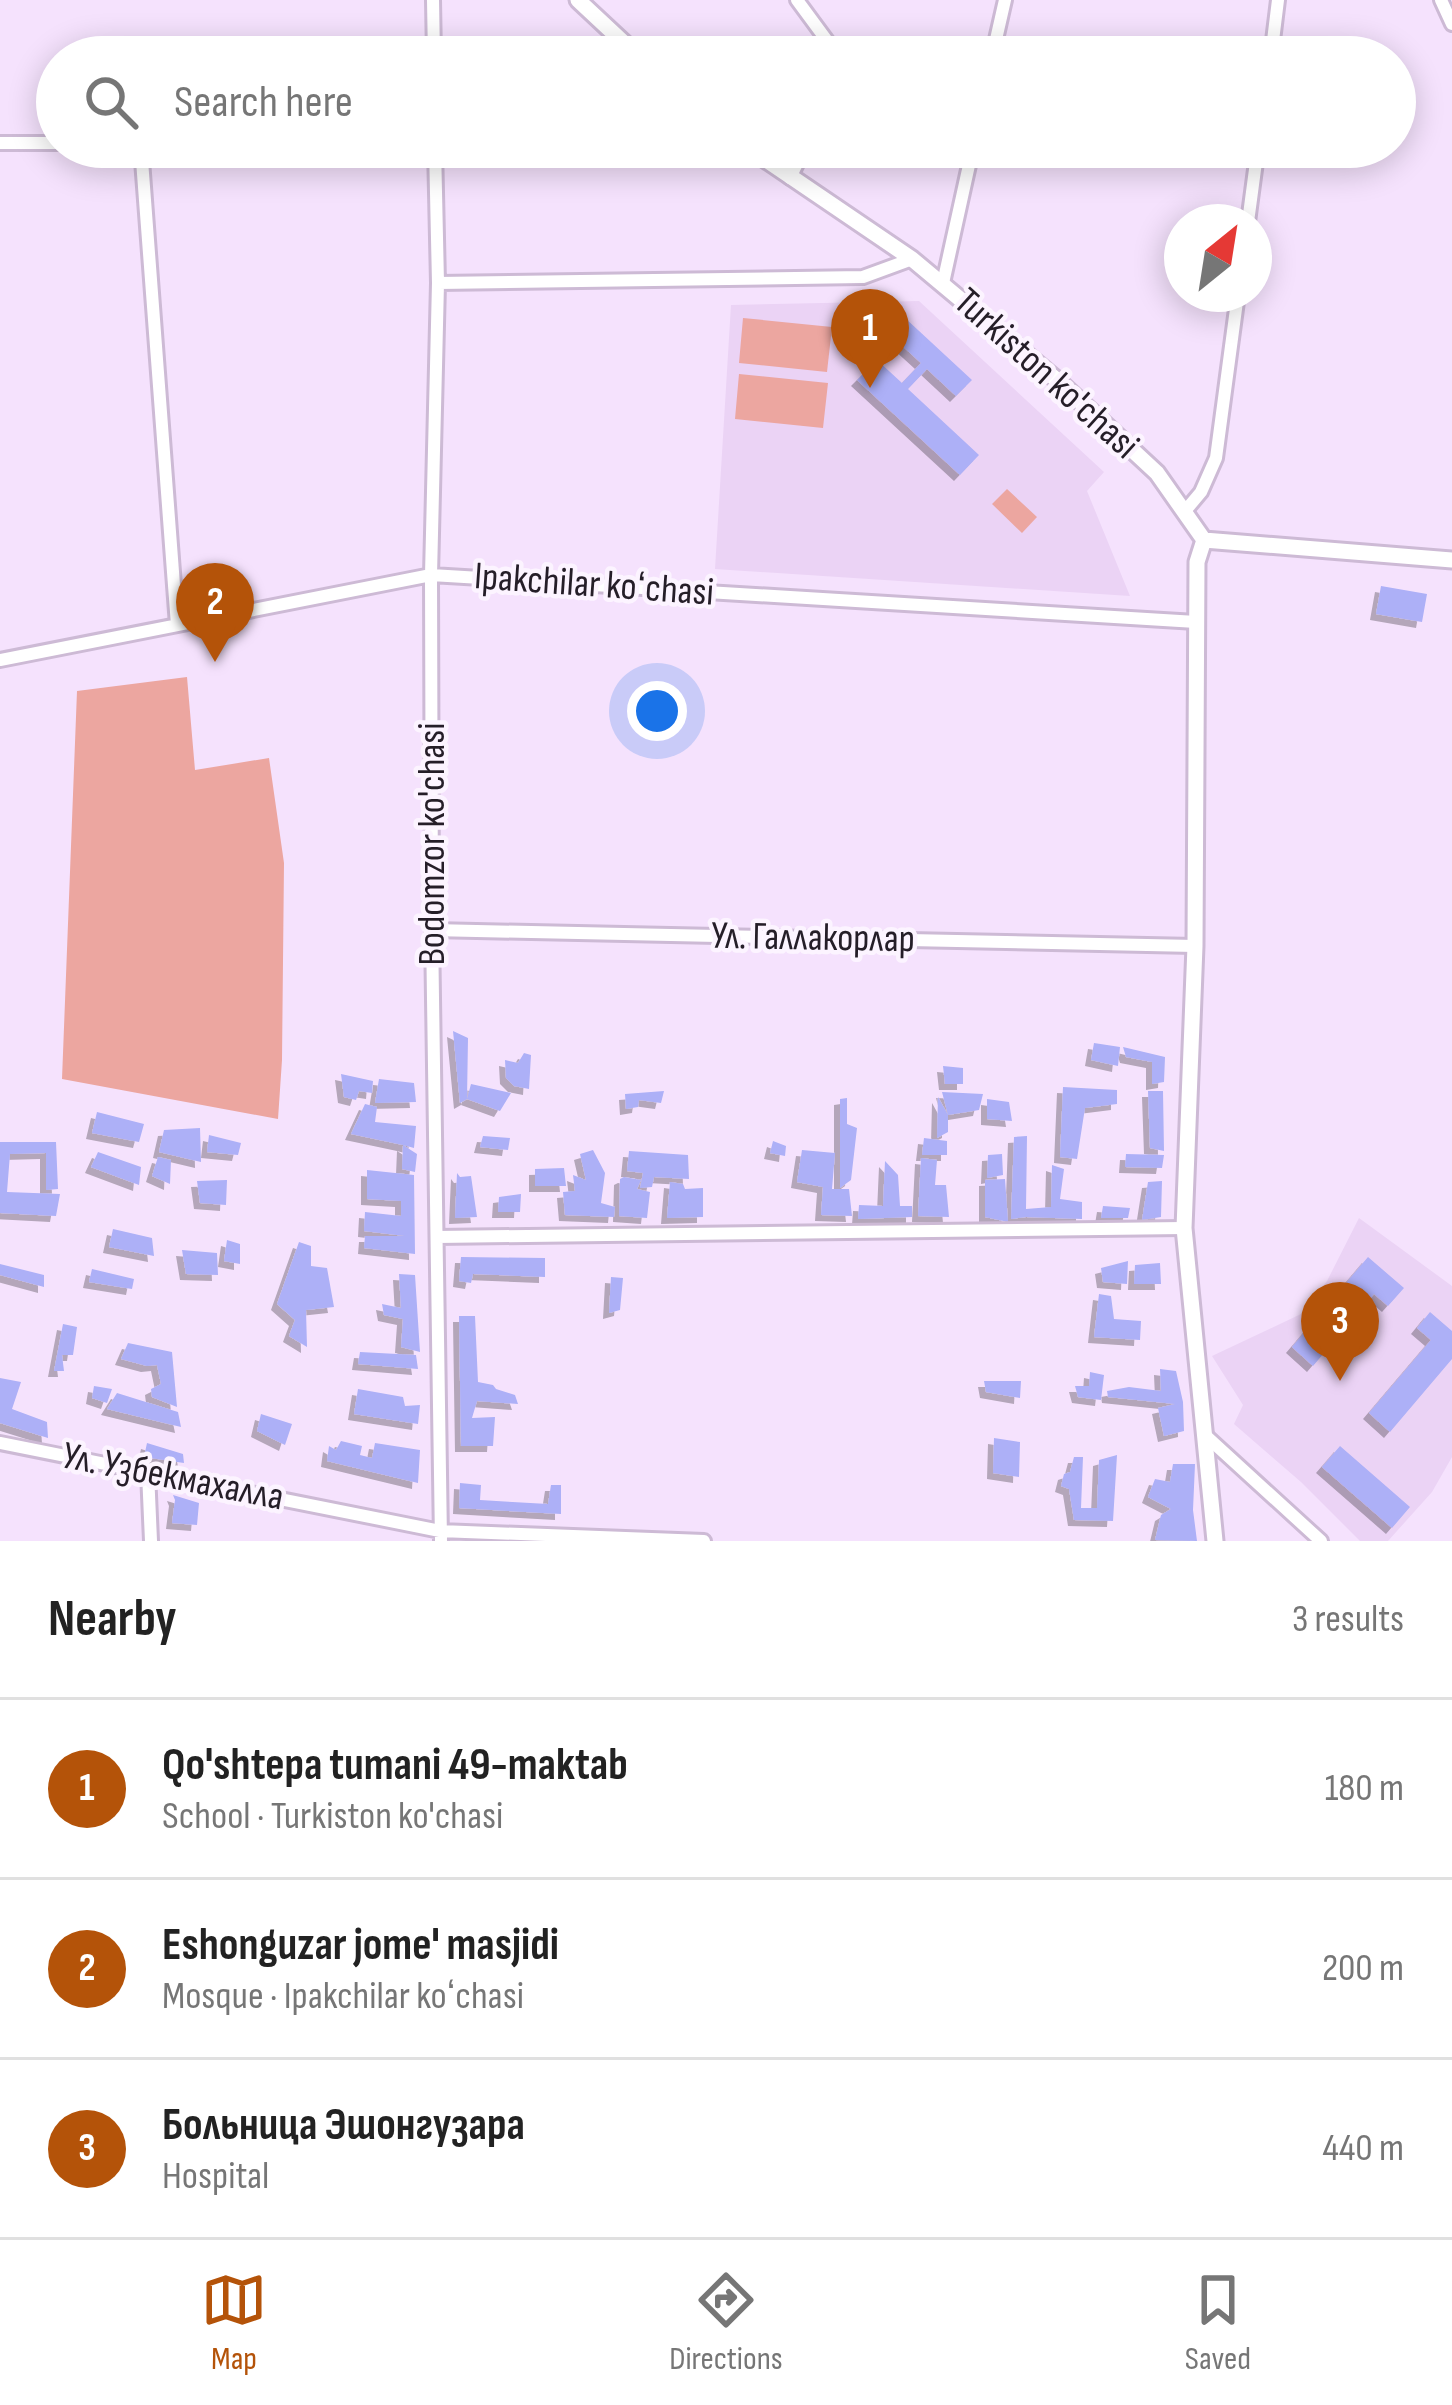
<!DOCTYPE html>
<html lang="en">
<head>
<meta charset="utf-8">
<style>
  body { margin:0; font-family:"Sofia Sans Condensed",sans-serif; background:#f2f2f2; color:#222 }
  .compass { position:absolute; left:1164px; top:204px; width:108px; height:108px; border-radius:50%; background:#fff; box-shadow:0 6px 30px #0003; rotate:30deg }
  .you { position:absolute; left:657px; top:711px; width:42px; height:42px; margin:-30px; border:9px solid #fff; border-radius:50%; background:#1a73e8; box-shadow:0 0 0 18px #1a73e833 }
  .badge { display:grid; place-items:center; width:78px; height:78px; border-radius:50%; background:#b45309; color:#fff; font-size:39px; font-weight:700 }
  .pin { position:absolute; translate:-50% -99px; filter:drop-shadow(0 3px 6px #0008) }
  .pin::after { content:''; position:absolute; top:63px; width:42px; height:36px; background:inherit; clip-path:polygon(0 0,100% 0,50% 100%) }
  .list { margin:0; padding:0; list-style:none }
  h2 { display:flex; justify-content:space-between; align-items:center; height:156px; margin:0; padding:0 48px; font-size:51px }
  h2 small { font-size:39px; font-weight:400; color:#767676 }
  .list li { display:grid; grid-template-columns:78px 1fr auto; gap:36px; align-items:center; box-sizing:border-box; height:180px; padding:0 48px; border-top:3px solid #e0e0e0 }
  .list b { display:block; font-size:45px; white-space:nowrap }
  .list p { margin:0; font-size:39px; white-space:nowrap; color:#767676 }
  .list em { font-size:39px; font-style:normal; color:#767676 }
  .icon { flex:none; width:66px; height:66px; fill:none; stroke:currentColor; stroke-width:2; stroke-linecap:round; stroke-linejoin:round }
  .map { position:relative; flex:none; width:1452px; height:1541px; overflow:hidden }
  .search { position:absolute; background:#fff; box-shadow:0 6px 30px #0003; left:36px; right:36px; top:36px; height:132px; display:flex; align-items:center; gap:30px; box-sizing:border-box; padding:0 42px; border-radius:66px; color:#767676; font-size:45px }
  .sheet { height:696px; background:#fff }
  nav { display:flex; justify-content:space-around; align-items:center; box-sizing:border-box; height:168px; border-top:3px solid #e0e0e0; background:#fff; font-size:33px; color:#767676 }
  nav a { display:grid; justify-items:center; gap:6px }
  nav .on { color:#b45309 }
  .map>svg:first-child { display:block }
  .built { fill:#ebd3f5 }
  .green { fill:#eca6a0 }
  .building { fill:#adb0f7; filter:url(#shadow) }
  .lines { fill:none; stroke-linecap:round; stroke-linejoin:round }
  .minor-casing { stroke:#cdbad5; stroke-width:18 }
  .tertiary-casing { stroke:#cdbad5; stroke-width:21 }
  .minor { stroke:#fff; stroke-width:12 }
  .tertiary { stroke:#fff; stroke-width:15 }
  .labels { text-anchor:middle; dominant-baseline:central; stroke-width:9; stroke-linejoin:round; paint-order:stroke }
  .street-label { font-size:39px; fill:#251e28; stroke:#fcf4ff }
</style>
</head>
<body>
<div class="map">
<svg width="1452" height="1541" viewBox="0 0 1452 1541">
  <defs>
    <filter id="shadow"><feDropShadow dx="-6" dy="6" stdDeviation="0" flood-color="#0004"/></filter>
  </defs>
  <rect width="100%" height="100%" fill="#f5e2fd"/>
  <!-- built -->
  <path class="built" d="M919,301L1104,472L1087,491L1130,596L715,569L731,305Z
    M1359,1218L1452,1286V1457L1432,1492L1388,1541H1360L1301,1482L1234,1424L1243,1405L1212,1356L1301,1314L1327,1281Z"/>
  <!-- green -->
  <path class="green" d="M743,318L832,327L827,372L739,363Z
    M739,374L828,383L823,428L735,419Z
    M1007,489L1037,517L1022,533L992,504Z
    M187,677L195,770L269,758L284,863L282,1060L278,1119L62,1079L77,691Z"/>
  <!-- building -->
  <path class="building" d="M891,305L972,380L956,396L927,369L908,389L979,455L960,475L857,380L877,360L902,383L921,363L876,322Z
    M1381,586L1427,594L1422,622L1376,614Z
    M453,1031L468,1038L467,1099L471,1084L511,1093L500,1111L467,1099L460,1103Z
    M1094,1043L1120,1047L1118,1066L1091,1060Z
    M1123,1047L1165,1057L1164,1082L1152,1084V1062L1126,1057Z
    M524,1053L531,1055L529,1089L514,1086L506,1078L505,1060L518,1063Z
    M943,1066L963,1068V1084H945Z
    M341,1074L373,1081L372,1093L359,1091L356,1100L344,1097Z
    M379,1079L414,1083L416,1102L375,1103Z
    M1063,1087L1117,1090V1104L1085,1108L1077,1159L1060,1157Z
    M664,1091L661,1103L639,1100L638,1107L626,1109L625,1094Z
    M1148,1091H1163L1164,1151L1150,1148Z
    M942,1092L983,1094L979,1110L948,1115Z
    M938,1097L948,1115V1132L937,1138Z
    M847,1098V1124L857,1128L851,1180L840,1188V1099Z
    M987,1099L1009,1102L1012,1121L987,1119Z
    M365,1104L377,1107L375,1122L416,1126L414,1148L403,1145L417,1154L415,1172L402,1169L403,1145L351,1134Z
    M97,1112L144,1124L139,1142L92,1133Z
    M200,1128L201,1162L159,1152L164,1130Z
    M209,1135L241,1143L238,1155L207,1152Z
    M483,1136L510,1138L508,1150L480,1147Z
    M1027,1136L1026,1209L1051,1207L1052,1165L1064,1169L1060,1199L1082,1202V1219L1026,1217L1011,1219L1014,1137Z
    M924,1138L947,1141V1155H922Z
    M773,1141L786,1146L785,1156L770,1153Z
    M0,1142H56L58,1189L46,1190V1153L10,1154L7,1192L60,1194L56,1216L0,1213Z
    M593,1150L605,1173L601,1203L615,1207L614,1217L565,1215L563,1192L575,1191L573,1175L586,1180L580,1154Z
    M802,1150L835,1153L832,1189H849L852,1216L821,1215L823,1187L797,1182Z
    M629,1151L688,1155L689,1179L654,1177L652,1187L640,1188L643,1173L627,1171Z
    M98,1152L141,1167L139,1185L91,1167Z
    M1002,1154L1003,1175L987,1178L988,1155Z
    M1126,1154L1164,1155L1162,1168L1125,1167Z
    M158,1157L171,1160L170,1184L152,1176Z
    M921,1158L937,1160L935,1185H946L949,1217L918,1216Z
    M885,1161L898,1175L900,1206H912V1217L858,1219L859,1205L883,1206Z
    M564,1168L566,1186H535V1169Z
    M367,1170L414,1175L415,1254L364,1248L365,1236H405L364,1231L365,1212L401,1216V1201L367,1199Z
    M457,1173L460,1177L471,1176L477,1217L455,1218Z
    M624,1177L641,1180L637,1189L650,1192L647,1218L619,1216L620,1179Z
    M1005,1179L1008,1222L985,1217V1180Z
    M227,1180L226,1205L200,1203L197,1181Z
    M1162,1181L1161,1217L1142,1220L1148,1182Z
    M670,1182L683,1184L685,1189L703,1188V1217L667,1218Z
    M521,1194L520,1212H498L499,1197Z
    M1103,1206L1130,1208L1128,1218H1101Z
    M113,1229L152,1238L154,1256L109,1247Z
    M227,1240L240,1244V1264L224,1261Z
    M299,1242L311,1246V1266L327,1268L334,1307L306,1310L307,1347L289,1336L295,1320L277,1304Z
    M182,1250L217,1253L218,1275L186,1274Z
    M461,1257L545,1258V1277L473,1274L471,1283L459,1281Z
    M1368,1257L1404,1288L1388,1306L1374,1294L1313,1366L1292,1347Z
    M1128,1261L1127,1284L1103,1282L1101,1268Z
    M1160,1263L1161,1284H1134L1135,1265Z
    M0,1264L44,1275V1287L0,1275Z
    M92,1269L134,1279L132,1289L89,1282Z
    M399,1274L415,1275L420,1352L401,1347L403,1319L384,1315L382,1304L401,1308Z
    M611,1277L623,1278L620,1310L609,1313Z
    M1099,1294L1111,1296L1114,1319L1141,1321L1140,1340L1094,1337Z
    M1430,1312L1452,1331V1359L1390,1432L1369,1413L1431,1340L1417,1328Z
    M459,1316H475L478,1382L493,1385L496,1389L515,1395L518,1404L477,1401L472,1418L495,1417L493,1446H461Z
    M63,1324L77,1327L73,1355H62L64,1371H54Z
    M128,1343L172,1352L177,1407L152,1397L151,1389L161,1384L157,1365L147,1366L121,1359Z
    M360,1352L416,1355L418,1369L358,1364Z
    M1160,1369L1176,1371L1183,1402L1184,1431L1164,1436L1158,1408L1175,1404L1108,1397L1107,1391L1129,1387L1161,1391Z
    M1090,1372L1104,1375L1101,1400L1078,1397L1075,1386H1089Z
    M0,1378L21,1382L12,1409L47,1422L48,1438L0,1423Z
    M984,1381H1021L1020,1398L986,1392Z
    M94,1386L112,1389L107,1403L92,1398Z
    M358,1389L403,1397L405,1406L420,1405L418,1424L354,1414Z
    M117,1393L178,1412L181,1427L107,1409Z
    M261,1414L292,1424L285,1445L257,1431Z
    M994,1438L1020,1442L1019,1477L993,1473Z
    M341,1441L362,1446L360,1455L372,1458L375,1443L420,1450L418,1483L327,1461L329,1446L336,1450Z
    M147,1443L183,1454L184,1463L144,1457Z
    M1340,1446L1410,1507L1392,1528L1322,1467Z
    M1117,1455L1113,1521L1074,1520L1069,1489L1061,1486L1064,1474L1070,1472L1074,1457H1083L1081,1508H1097L1099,1460Z
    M1173,1464H1195L1193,1510L1197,1541L1155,1540L1161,1515L1171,1509L1148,1497L1155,1479L1170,1482Z
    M460,1483L481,1485L480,1500L548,1504L551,1485H561V1514L459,1508Z
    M173,1495L199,1503L197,1525L172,1523L175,1500Z"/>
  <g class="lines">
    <defs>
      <path id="minor" d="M433,0L434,57
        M797,0L839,57
        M1441,0L1452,24
        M992,57L1005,0
        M1271,57L1278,0
        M0,143H57
        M141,147L177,625
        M435,147L438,283L431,575L432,930L441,1541
        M790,178L805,147
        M1248,222L1258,147
        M438,283L863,277L912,259
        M943,283L973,147
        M1185,511L1201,492L1216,458L1238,294
        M0,660L431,575L1196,622
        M432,930L1195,946
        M437,1237L1184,1228
        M1206,1436L1321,1541
        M0,1443L440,1531L704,1541
        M148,1472L151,1541"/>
      <path id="tertiary" d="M578,0L639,57
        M747,147L912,259L1058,381L1157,473L1204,540
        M1204,540L1197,562L1195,946L1184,1228L1215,1541
        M1204,540L1452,560"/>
    </defs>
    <!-- minor casing -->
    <use href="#minor" class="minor-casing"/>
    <!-- tertiary casing -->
    <use href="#tertiary" class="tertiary-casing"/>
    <!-- minor -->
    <use href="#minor" class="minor"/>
    <!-- tertiary -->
    <use href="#tertiary" class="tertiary"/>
  </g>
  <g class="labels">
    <!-- street labels -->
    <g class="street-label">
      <text transform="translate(1046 374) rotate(42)">Turkiston ko'chasi</text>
      <text transform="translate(594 585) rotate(4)">Ipakchilar koʻchasi</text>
      <text transform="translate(432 844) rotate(-90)">Bodomzor ko'chasi</text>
      <text transform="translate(813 938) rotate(1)">Ул. Галлакорлар</text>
      <text transform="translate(173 1477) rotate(11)">Ул. Узбекмахалла</text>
    </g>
  </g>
</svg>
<svg class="compass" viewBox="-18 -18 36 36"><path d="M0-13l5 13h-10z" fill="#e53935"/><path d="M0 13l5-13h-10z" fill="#767676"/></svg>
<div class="you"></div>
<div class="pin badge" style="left:870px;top:388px">1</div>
<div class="pin badge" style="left:215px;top:662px">2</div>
<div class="pin badge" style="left:1340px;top:1381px">3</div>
<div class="search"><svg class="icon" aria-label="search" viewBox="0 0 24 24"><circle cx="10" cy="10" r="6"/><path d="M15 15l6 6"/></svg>Search here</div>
</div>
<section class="sheet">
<h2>Nearby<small>3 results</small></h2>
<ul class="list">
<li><span class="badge">1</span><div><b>Qo'shtepa tumani 49-maktab</b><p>School · Turkiston ko'chasi</p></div><em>180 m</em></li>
<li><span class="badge">2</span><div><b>Eshonguzar jome' masjidi</b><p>Mosque · Ipakchilar koʻchasi</p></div><em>200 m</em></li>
<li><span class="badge">3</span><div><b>Больница Эшонгузара</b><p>Hospital</p></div><em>440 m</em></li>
</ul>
</section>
<nav>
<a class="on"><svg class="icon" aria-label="map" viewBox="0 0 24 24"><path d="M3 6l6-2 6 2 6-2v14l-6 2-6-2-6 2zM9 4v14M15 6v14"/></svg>Map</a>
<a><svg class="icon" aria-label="directions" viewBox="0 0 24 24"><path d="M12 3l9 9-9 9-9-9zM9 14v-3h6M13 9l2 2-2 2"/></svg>Directions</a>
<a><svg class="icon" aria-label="saved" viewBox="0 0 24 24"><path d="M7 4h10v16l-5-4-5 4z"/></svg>Saved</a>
</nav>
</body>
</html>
